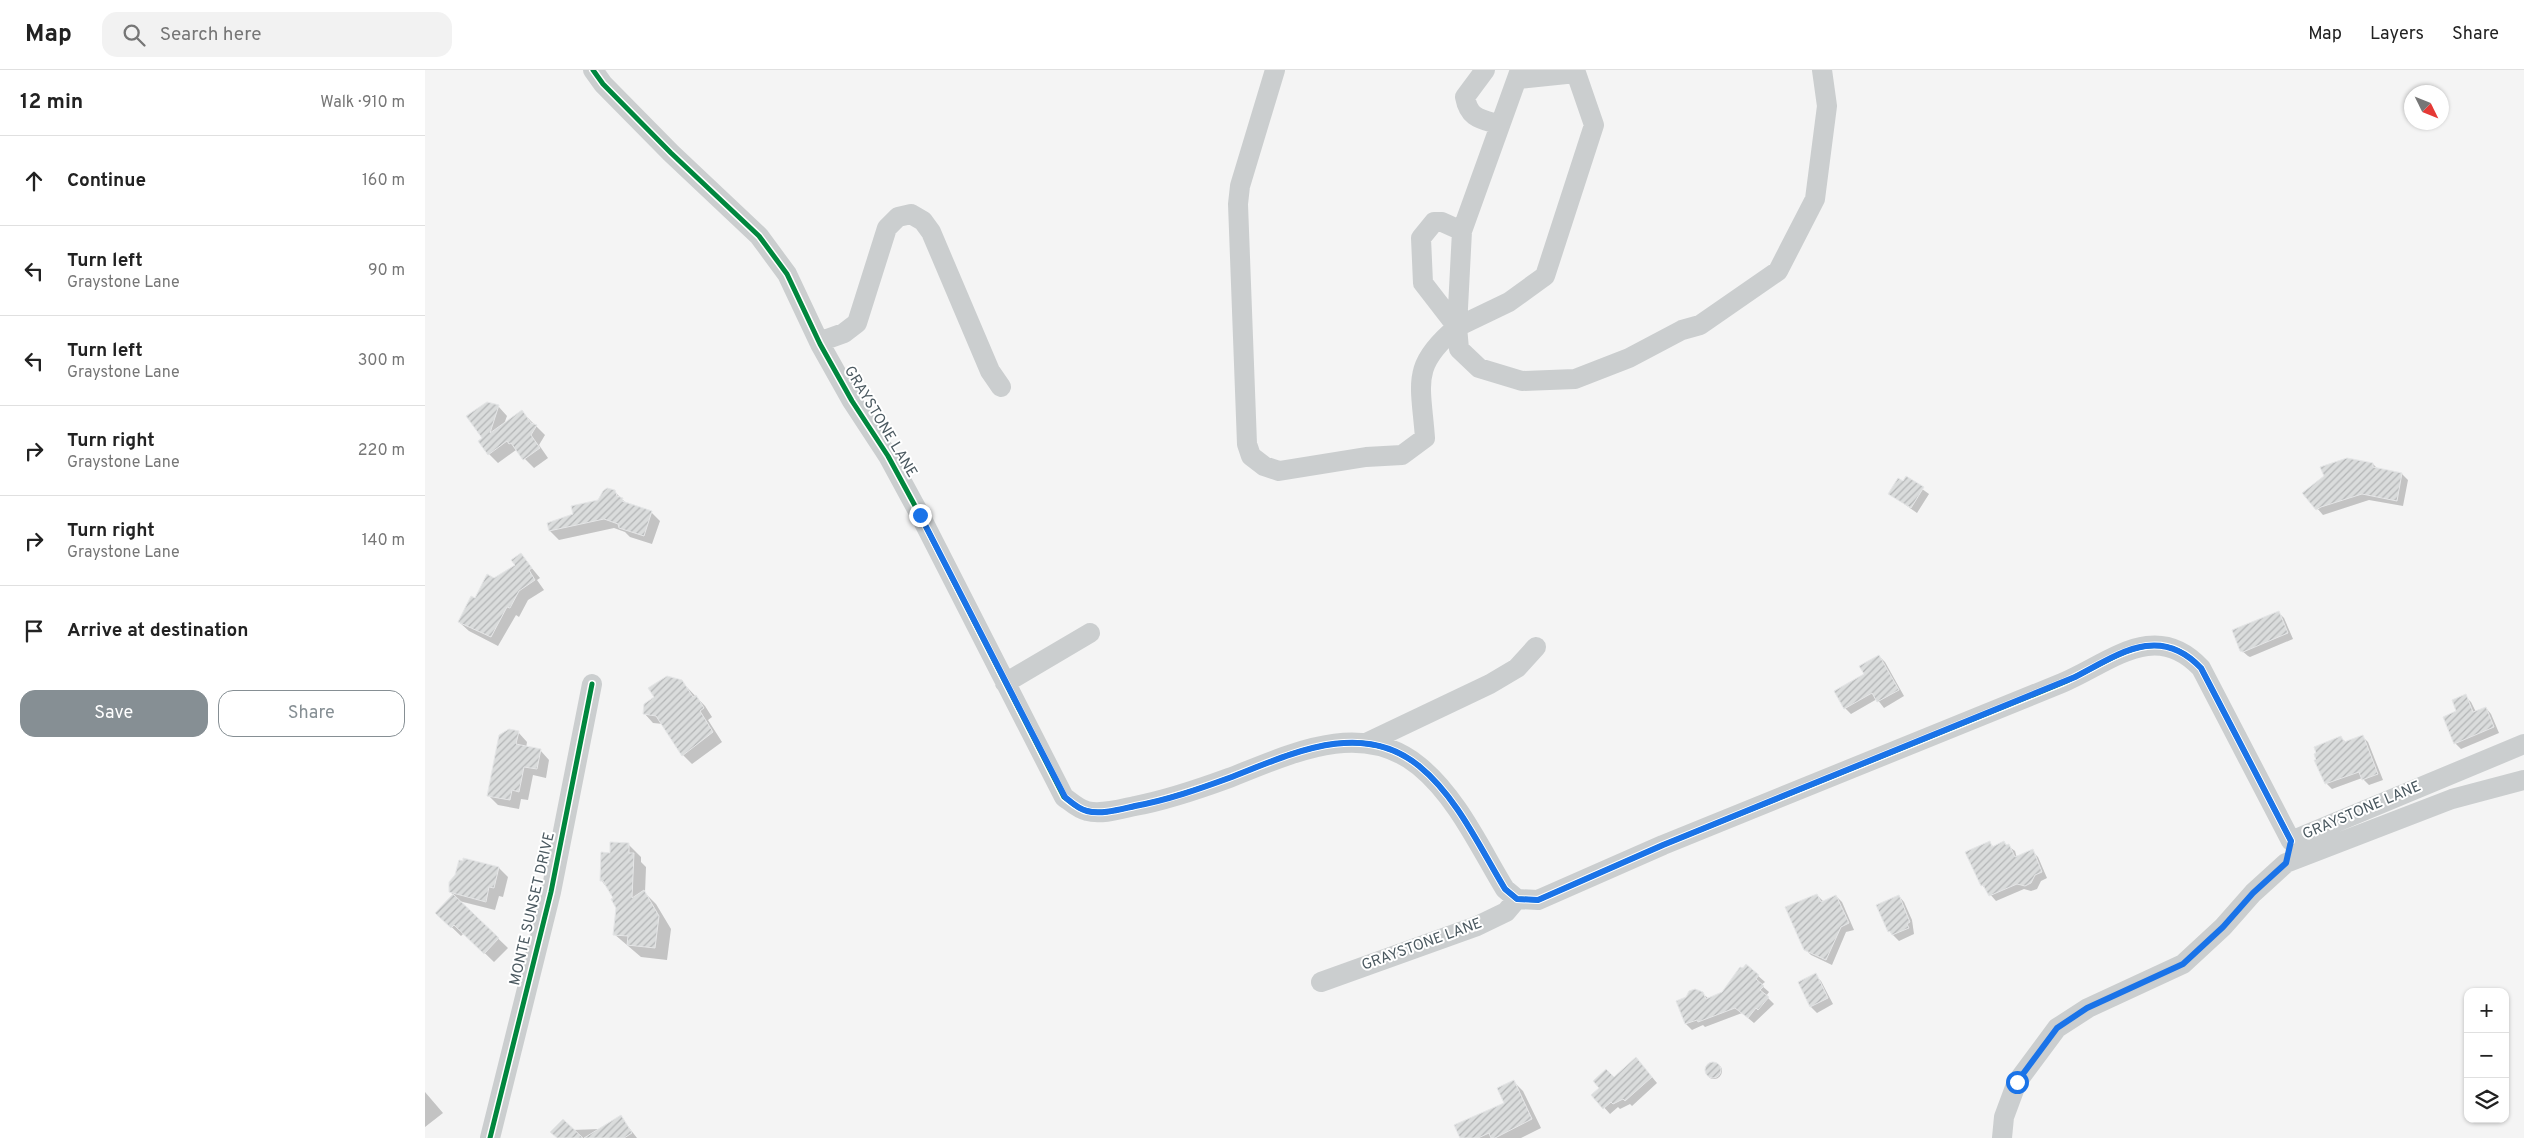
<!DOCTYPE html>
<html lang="en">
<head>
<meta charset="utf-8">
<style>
  body { margin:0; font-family:Overpass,sans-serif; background:#f2f2f2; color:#222 }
  .controls { position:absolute; right:15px; bottom:15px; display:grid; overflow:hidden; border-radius:10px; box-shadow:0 1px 4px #0004 }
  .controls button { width:45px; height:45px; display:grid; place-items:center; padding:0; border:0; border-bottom:1px solid #e0e0e0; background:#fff; color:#222; font:25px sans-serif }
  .compass { position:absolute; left:1979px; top:15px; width:45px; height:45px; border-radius:50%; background:#fff; box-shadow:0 1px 4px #0004; rotate:133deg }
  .stop { position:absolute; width:15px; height:15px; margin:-11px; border:4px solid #1a73e8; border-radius:50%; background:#fff }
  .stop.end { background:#1a73e8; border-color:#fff; box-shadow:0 1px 5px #0008 }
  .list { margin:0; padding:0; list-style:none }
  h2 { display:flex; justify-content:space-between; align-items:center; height:65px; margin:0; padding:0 20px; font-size:21px }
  h2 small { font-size:16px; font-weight:400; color:#767676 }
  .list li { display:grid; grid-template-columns:32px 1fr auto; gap:15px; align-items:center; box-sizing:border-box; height:90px; padding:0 20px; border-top:1px solid #e0e0e0 }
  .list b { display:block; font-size:19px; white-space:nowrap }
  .list p { margin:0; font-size:16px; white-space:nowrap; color:#767676 }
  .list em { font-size:16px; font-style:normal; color:#767676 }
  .actions { display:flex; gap:10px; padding:15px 20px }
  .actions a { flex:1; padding:11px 0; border:1px solid #868f94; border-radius:15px; text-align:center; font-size:18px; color:#868f94 }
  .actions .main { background:#868f94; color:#fff }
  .icon { flex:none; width:28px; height:28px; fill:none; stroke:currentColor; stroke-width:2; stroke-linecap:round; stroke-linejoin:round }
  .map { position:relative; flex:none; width:2099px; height:1068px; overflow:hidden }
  header { display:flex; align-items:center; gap:30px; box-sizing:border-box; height:70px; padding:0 25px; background:#fff; border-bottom:1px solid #e0e0e0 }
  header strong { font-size:24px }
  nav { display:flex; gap:28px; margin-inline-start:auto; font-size:18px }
  .search { width:350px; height:45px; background:#f2f2f2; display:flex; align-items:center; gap:12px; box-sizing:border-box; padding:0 18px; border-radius:15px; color:#767676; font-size:19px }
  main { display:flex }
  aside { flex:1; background:#fff }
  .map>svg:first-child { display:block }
  .shadow { fill:#0003 }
  .building { fill:url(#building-hatch); stroke:#e5e6e7 }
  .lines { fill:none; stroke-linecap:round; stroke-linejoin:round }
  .minor { stroke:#cbcecf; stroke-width:20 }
  .cycleway-casing { stroke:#fff; stroke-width:8 }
  .cycleway { stroke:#00873e; stroke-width:5 }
  .route { stroke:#1a73e8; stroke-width:6 }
  .labels { text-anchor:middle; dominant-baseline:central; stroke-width:4; stroke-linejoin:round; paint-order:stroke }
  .street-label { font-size:15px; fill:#4b5960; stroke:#fff }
</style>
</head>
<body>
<header>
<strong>Map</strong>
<div class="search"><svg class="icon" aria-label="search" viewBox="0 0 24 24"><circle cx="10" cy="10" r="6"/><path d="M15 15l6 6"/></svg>Search here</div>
<nav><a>Map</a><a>Layers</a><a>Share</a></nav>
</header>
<main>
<aside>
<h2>12 min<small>Walk · 910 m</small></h2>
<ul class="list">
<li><svg class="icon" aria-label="ahead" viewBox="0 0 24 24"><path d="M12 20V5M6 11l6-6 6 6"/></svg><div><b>Continue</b></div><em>160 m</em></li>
<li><svg class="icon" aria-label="left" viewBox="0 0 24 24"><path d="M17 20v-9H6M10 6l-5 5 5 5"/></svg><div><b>Turn left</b><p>Graystone Lane</p></div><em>90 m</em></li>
<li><svg class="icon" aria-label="left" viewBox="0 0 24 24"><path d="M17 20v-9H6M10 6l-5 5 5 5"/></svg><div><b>Turn left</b><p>Graystone Lane</p></div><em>300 m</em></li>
<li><svg class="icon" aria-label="right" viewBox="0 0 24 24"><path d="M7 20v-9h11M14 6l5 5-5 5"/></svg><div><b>Turn right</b><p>Graystone Lane</p></div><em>220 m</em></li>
<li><svg class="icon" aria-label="right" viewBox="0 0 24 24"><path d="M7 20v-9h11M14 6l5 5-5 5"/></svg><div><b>Turn right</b><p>Graystone Lane</p></div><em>140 m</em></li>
<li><svg class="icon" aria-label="arrive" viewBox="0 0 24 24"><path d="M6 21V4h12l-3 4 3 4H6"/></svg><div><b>Arrive at destination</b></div></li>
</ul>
<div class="actions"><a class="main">Save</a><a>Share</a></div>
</aside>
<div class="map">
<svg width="2099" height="1068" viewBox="0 0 2099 1068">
  <defs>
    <pattern id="building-hatch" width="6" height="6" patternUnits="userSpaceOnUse" patternTransform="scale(1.25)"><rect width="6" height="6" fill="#dadcdc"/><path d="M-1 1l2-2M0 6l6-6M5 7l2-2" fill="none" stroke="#b3b5b6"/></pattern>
  </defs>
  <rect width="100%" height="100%" fill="#f4f4f4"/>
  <!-- shadow -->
  <path class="shadow" d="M73,336L82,346L79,354L97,342L120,365L114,375L123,388L109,398L91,380L73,393L64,384L59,369Z
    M1948,394L1953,399L1977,404L1983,410L1978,436L1944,430L1898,445L1879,423Z
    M1482,408L1504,424L1492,443L1465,424Z
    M189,421L202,434L226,442L235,451L227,474L205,467L200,462L189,458L134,470L125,461L123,454L149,445Z
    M96,485L115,508L112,510L119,520L103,530L94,547L91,545L73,576L44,561L34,552L69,509L91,495Z
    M1853,542L1859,548L1868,569L1825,587L1823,586L1816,580Z
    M1454,586L1460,592L1479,626L1459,638L1452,629L1426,644L1420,638Z
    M256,611L280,636L287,647L283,650L297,672L267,694L258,685L238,654L228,653L219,643Z
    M2040,626L2046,632L2051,642L2061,638L2066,644L2074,663L2036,679L2030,673Z
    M93,662L102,672L101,678L115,680L124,690L121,708L108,705L103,730L96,729L94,739L73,735L64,726Z
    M1937,666L1943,672L1958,710L1944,715L1937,708L1907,719L1901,713L1916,668L1921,672Z
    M1564,773L1569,777L1579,773L1590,781L1592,788L1607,781L1613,787L1622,808L1616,811L1612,819L1606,821L1599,819L1571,831L1557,815Z
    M203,774L216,787V792L221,797L220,823L231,834L246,859L242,890L216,887L189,864L192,838L190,828L176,810L186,784Z
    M74,798L83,807L78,827L74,826L70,840L34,831L83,878L69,892L39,863L36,866L12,843L29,825L25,822Z
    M1392,825L1399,832L1411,826L1417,832L1429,860L1421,862L1407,895L1386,885L1380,879Z
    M1474,826L1479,832L1487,850L1489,864L1474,871L1464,861Z
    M1321,895L1340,912L1336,915L1344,922L1341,926L1349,934L1329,953L1317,943L1280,957L1278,955L1267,960L1261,954L1253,932L1277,923L1284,929L1298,923Z
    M1390,905L1396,911L1408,934L1392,943L1386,937L1374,913Z
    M1281 1001a8 8 0 1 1 16 0a8 8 0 1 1-16 0Z
    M1217,995L1232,1013L1207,1036L1205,1034L1195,1039L1193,1037L1185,1044L1168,1025L1189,1008Z
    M1089,1012L1098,1021L1116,1058L1096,1068H1036L1081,1033Z
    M0,1022L18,1043L0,1057Z
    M195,1046L212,1068H133L147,1060L175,1059Z"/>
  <!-- building -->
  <path class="building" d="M62,332L74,335L65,363L97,340L106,353L112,355L106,365L115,378L98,390L86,373L84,374L82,371L63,385L53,371L57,368L41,346Z
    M1922,388L1948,393V397L1977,403L1972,431L1937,424L1896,437L1891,440L1877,423L1899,406L1895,397Z
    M1481,406L1499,417L1486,438L1463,424L1473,408L1478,411Z
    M182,418L190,420L192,426L198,428L197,431L227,441L219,466L194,458L193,454L179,449L124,461L122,453L148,444L146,436L173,430L178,421Z
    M96,483L107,498L104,500L110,510L94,521L85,538L82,537L66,567L33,552L46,526L50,528L62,504L69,508L90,495L86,490Z
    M1854,541L1863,563L1818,582L1815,581L1807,560Z
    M1454,585L1474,620L1452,632L1447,623L1419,639L1409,621L1439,604L1434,596Z
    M242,606L257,610L268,627L271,625L279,638L275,641L288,662L257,686L231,646L218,644L219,634L229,627L223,618Z
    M2041,624L2048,642L2061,637L2069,657L2029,674L2018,647L2031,641L2027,630Z
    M84,659L94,661L91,674L116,679L112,699L99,697L94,722L87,720L85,730L62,726L74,665Z
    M1938,665L1953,704L1937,710L1934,702L1900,714L1889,690H1891L1889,684L1891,683L1889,677L1916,666L1919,672Z
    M1565,771L1567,777L1579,771L1581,775L1584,774L1590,787L1608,779L1617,802L1610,805L1606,813L1600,816L1592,814L1564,826L1558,815L1556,816L1540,782Z
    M185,772L204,773V783H209L207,828L219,820L234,846L230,878L202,875L203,866L188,865L191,838L186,829L188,828L178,811H175L176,782L185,783Z
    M38,788L74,797L69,818L64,817L61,832L24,822V812L30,805L34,790L38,791Z
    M28,824L74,868L59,884L29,855L26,858L10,843Z
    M1392,824L1396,832L1411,825L1424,853L1416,857L1401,890L1379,880L1360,837Z
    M1474,825L1485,852L1482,854L1484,858L1467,865L1465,861L1463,862L1451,835Z
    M1321,894L1334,905L1331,909L1339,916L1335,920L1344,927L1333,940L1331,938L1323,948L1310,938L1273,952L1272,950L1260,954L1251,931L1261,927L1264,921L1270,919L1278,922L1281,929L1297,922L1315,897L1318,898Z
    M1391,903L1403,928L1385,937L1373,912Z
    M1211,987L1227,1007L1200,1031L1198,1029L1188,1034L1186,1032L1178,1039L1166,1025L1174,1018L1168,1011L1181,999L1189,1007Z
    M1280 1000a8 8 0 1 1 16 0a8 8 0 1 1-16 0Z
    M1089,1010L1107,1049L1070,1068H1066L1064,1063L1053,1068H1035L1029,1055L1079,1033L1072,1018Z
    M196,1045L207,1063L199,1068H159Z
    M138,1049L158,1068H132L125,1062Z"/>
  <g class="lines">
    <!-- minor -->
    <path class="minor" d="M168,0L178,14L246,83L334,166L362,204L395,274L427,331L463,386L495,445L639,727C646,732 653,739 662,741C676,745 696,739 710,736C742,730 774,719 804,708C864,685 935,648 994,696C1032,727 1055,778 1080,819L1092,829L1113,830L1238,775L1637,613C1686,592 1730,549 1776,598L1866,771
      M850,0L815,116L813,134L822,374L826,386L839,396L854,401L941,387L977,385L1000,368C996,313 985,296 1032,257L1037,161L1095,0
      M1060,0L1040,27C1044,49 1056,49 1075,55
      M1150,0L1169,55L1120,206L1084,232L1032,257L1034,279L1054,298L1097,311L1150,309L1204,288L1257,260L1275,255L1353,201L1390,129L1402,36L1397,0
      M1093,9L1151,3
      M1032,257L998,213L996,168L1009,152H1017L1037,161
      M394,272L419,263L432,253L462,158L473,147L486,144L498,151L506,162L565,301L576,317
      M580,613L665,563
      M941,673L1065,614L1092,598L1111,577
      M1866,771L2099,674
      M896,912L1052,856L1081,842L1092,829
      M65,1068L126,822L167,614
      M1577,1068L1579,1047L1592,1012L1632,958L1663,938L1758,894L1798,857L1828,823L1861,793L2027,729L2099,710"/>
    <defs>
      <path id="cycleway" d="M168,0L178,14L246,83L334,166L362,204L395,274L427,331L463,386L495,445L639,727C646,732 653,739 662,741C676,745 696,739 710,736C742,730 774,719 804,708C864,685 935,648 994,696C1032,727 1055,778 1080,819L1092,829L1113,830L1238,775L1637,613C1686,592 1730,549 1776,598L1866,771
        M65,1068L126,822L167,614"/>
    </defs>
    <!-- cycleway casing -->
    <use href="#cycleway" class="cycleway-casing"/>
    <!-- cycleway -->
    <use href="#cycleway" class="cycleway"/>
  </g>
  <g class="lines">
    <!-- route -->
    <path class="route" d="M495,445L640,727C646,732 653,739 662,741C676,745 696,739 710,736C743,730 774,719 804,708C864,685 936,648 994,696C1032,727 1055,778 1080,819L1092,829L1113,830L1238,775L1650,607C1694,584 1734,554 1776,598L1866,771L1861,793L1828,823L1798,857L1758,894L1662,938L1632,958L1592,1012"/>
  </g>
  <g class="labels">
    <!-- street labels -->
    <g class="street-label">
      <text transform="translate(455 352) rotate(59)">GRAYSTONE LANE</text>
      <text transform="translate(1937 741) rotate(-23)">GRAYSTONE LANE</text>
      <text transform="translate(108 839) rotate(-77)">MONTE SUNSET DRIVE</text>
      <text transform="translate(997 875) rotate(-20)">GRAYSTONE LANE</text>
    </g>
  </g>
</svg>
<div class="controls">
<button>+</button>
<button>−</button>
<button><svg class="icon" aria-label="layers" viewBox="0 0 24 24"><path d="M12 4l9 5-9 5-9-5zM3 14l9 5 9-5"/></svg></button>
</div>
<svg class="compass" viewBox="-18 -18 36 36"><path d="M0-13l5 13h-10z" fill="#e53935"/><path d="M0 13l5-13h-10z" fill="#767676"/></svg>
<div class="stop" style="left:1592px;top:1012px"></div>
<div class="stop end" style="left:495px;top:445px"></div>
</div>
</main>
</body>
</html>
